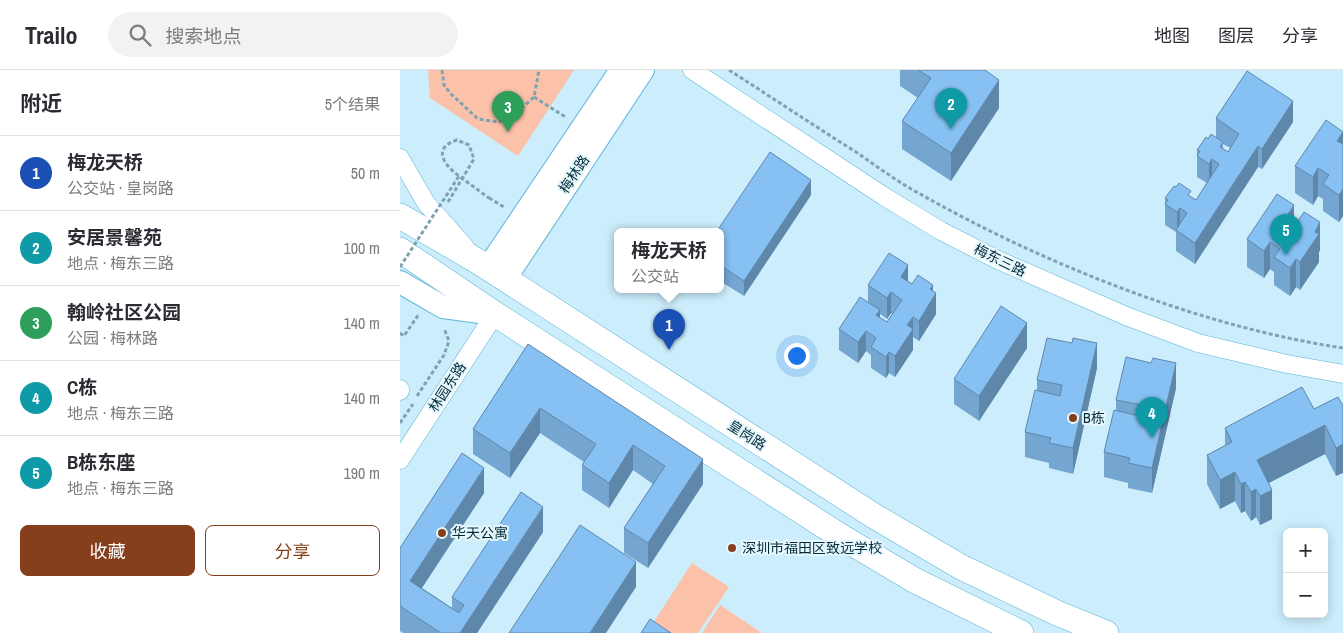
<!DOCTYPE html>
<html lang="zh">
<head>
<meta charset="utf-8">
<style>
  body { margin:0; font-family:"Archivo Narrow","Noto Sans SC",sans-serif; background:#f2f2f3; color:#2b2b33 }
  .controls { position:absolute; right:15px; bottom:15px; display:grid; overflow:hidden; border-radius:8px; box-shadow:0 2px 12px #0003 }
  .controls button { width:45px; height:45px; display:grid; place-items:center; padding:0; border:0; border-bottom:1px solid #e1e1e2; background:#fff; color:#2b2b33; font:25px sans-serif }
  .you { position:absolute; left:396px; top:285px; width:18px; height:18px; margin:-12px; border:4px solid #fff; border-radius:50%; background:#1a73e8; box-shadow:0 0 0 8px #1a73e833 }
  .badge { display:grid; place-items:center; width:32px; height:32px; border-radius:50%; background:#853f1b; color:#fff; font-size:16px; font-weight:700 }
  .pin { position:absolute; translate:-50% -41px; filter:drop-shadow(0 1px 2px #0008) }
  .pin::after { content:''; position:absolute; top:26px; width:18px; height:15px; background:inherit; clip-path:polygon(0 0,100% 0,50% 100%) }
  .popup { position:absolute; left:214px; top:158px; width:110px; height:65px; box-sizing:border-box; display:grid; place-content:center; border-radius:8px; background:#fff; filter:drop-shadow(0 1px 4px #0005); font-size:16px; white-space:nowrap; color:#7c7c81 }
  .popup b { font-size:19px; color:#2b2b33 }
  .popup::after { content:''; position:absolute; left:50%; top:100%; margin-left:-10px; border:10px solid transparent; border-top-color:#fff }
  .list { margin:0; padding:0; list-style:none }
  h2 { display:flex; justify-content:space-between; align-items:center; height:65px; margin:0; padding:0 20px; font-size:21px }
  h2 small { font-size:16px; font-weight:400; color:#7c7c81 }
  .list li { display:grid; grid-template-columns:32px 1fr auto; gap:15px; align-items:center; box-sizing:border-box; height:75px; padding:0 20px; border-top:1px solid #e1e1e2 }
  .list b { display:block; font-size:19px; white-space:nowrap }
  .list p { margin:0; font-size:16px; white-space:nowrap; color:#7c7c81 }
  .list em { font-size:16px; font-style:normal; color:#7c7c81 }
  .actions { display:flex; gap:10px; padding:15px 20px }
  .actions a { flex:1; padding:11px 0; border:1px solid #853f1b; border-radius:8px; text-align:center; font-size:18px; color:#853f1b }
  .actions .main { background:#853f1b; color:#fff }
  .icon { flex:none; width:28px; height:28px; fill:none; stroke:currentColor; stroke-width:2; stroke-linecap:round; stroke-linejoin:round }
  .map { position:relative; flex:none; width:943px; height:563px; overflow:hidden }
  header { display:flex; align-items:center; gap:30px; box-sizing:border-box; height:70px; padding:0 25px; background:#fff; border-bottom:1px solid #e1e1e2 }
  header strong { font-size:24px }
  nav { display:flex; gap:28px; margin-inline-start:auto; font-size:18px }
  .search { width:350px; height:45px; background:#f2f2f3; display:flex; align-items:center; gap:12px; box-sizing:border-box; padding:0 18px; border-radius:28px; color:#7c7c81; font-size:19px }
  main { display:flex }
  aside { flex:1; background:#fff }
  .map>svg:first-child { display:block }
  .green { fill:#fbc2a9 }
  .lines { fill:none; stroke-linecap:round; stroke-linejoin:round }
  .minor-casing { stroke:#5ab5d7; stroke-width:19 }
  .major-casing { stroke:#5ab5d7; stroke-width:24 }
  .highway-casing { stroke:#5ab5d7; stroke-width:26 }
  .path { stroke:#7fa3b1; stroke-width:3; stroke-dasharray:4 2.5; stroke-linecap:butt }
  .minor { stroke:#fff; stroke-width:18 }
  .major { stroke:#fff; stroke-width:22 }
  .highway { stroke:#fff; stroke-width:25 }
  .path-bridge { stroke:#7fa3b1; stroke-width:3; stroke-dasharray:4 2.5; stroke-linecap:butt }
  .wall { fill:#74a6d1; fill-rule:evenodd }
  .shaded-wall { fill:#5e87aa }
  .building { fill:#87c1f3; stroke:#5e87aa }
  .poi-dot { fill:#853f1b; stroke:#e7f7fe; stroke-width:2 }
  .labels { text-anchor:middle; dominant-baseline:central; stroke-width:4; stroke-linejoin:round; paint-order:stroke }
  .street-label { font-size:14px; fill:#032d3a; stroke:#e7f7fe }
  .poi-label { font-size:14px; fill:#032d3a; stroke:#e7f7fe; text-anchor:start }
</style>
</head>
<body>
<header>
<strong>Trailo</strong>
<div class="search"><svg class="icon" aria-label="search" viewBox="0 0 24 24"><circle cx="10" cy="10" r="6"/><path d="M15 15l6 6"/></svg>搜索地点</div>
<nav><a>地图</a><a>图层</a><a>分享</a></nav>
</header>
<main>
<aside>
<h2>附近<small>5个结果</small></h2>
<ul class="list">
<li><span class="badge" style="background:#1a4fb4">1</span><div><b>梅龙天桥</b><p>公交站 · 皇岗路</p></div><em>50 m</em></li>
<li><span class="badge" style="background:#0f9aa8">2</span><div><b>安居景馨苑</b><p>地点 · 梅东三路</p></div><em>100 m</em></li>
<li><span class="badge" style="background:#2e9e5b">3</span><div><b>翰岭社区公园</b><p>公园 · 梅林路</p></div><em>140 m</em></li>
<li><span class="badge" style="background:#0f9aa8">4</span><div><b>C栋</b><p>地点 · 梅东三路</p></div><em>140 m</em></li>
<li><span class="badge" style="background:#0f9aa8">5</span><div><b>B栋东座</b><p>地点 · 梅东三路</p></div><em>190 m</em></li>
</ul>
<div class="actions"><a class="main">收藏</a><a>分享</a></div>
</aside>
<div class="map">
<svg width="943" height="563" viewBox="0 0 943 563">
  <rect width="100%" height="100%" fill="#ccedfb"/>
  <!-- green -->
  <path class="green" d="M28,0H174L118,86L30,28Z
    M292,493L329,517L298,563H262L251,556Z
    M320,535L362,563H302Z"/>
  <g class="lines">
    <defs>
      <path id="minor" d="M292,0L485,127L541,161L598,190L726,246L798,273L887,294L943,304
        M0,88L26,133L65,177
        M0,319V321
        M0,390L95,244"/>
      <path id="major" d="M88,198L221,0
        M105,209L243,0
        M0,212L43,237L95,244"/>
      <path id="highway" d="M0,146L79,192L474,446L561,497L657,543L706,563
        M0,180L95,244L440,466L514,510L621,563"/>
    </defs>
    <!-- minor casing -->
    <use href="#minor" class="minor-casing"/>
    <!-- major casing -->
    <use href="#major" class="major-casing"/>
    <!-- highway casing -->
    <use href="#highway" class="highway-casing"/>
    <!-- path -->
    <path class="path" d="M42,0L44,15L51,24L78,49L99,52L119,41L134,27L139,0
      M329,0C371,27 413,55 456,82C478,97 499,113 522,125C646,195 802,257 943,278
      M134,27L167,48
      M89,128L104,137
      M48,132L74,89L69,75L57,70C31,78 45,96 59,106
      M0,263L4,266L19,244
      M17,326L44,285L49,271L44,258
      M0,353L13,334"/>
    <!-- minor -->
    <use href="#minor" class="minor"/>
    <!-- major -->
    <use href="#major" class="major"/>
    <!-- highway -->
    <use href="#highway" class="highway"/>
    <!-- path-bridge -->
    <path class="path-bridge" d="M0,197L59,106L89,128"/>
  </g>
  <!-- wall -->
  <path class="wall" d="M500,0H585L599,38L551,111L502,79V51L518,28L500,16Z
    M816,48L893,52L862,99L858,97L795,194L776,181V162L765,155V128L791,127L796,130L807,113L797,107V80L808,69L816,67ZM823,74L830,78L828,82L823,78Z
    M943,62V146L939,152L923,141V129L918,126L913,135L895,123V96Z
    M411,125L344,226L320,211V161Z
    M894,148L920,180L919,182V192L900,220L896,217L890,226L874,215V202L870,199L864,208L847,197V169Z
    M508,212L512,214L533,221L536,244L519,271L513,267V280L495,307L489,303L486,308L471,298V285L466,281L458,293L439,280V259L468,232V215ZM491,243L492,244L487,252L480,248V244L487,249Z
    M128,274L303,414L248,498L224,483V458L253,414L233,400L209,438L182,420V395L184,392L140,363L110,408L73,384V359Z
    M627,278L579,351L554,334V309Z
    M697,298L673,404L649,398V393L625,387V362L637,321V310Z
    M776,318L752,423L728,418V413L704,407V382L716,341V330Z
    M938,327L936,406L925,384L869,413L872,449L860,455L856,447L851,451L845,441L841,443L835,431L820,439L807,414V385L825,376V358L914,339Z
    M84,423L22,518L52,538V527L143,462L77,563H3L0,561V478Z"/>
  <!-- shaded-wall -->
  <path class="shaded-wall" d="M599,10V38L551,111V83Z
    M893,31V52L862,99V79Z
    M943,62V89L937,71Z
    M858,76V97L795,194V173Z
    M812,89V110L809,114V94Z
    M918,98V126L913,135V107Z
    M411,110V125L344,226V211Z
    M943,119V146L939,152V125Z
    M894,135V163L888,144Z
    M780,138V158L777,161V142Z
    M920,152V180L919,182V192L900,220V192Z
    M870,172V199L864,208V181Z
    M896,189V217L890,226V198Z
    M508,195V216L501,207Z
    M533,215V228L536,223V244L519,271V251L530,219Z
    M491,222V243L487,249V228Z
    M480,240V260L476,245Z
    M513,247V280L495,307V286L507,255Z
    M627,253V278L579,351V326Z
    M466,261V281L458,293V272Z
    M697,273V298L673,404V378Z
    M489,282V303L486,308V287Z
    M776,293V318L752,423V398Z
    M140,338V363L110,408V383Z
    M925,355V384L857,419V390Z
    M943,374V403L936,406V378Z
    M233,375V400L209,438V413Z
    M303,389V414L248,498V473Z
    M84,398V423L10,536V511Z
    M835,402V431L820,439V410Z
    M845,412V441L841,443V414Z
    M856,419V447L851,451V422Z
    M872,420V449L860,455V426Z
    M143,437V462L77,563H60Z
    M236,492V517L206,563H190Z"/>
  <!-- building -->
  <path class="building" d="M518,0H585L599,10L551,83L502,51L531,8Z
    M847,1L893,31L862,79L858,76L795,173L776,160L787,143L780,138L777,142L765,134L768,130L765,128L774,116L776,117L779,113L791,121L788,125L796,130L819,94L812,89L809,94L797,86L800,81L797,80L806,67L808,69L811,64L823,72L820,77L828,82L839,64L816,48Z
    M926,50L943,62L937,71L943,74V119L939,125L923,114L929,105L918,98L913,107L895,96Z
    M370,82L411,110L344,211L320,195V161H317Z
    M877,124L894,135L888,144L898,151L904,142L920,152L915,162L919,164L900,192L896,189L890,198L874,187L880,179L870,172L864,181L847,169Z
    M489,183L508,195L501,207L512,214L518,205L533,215L530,219L536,223L519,251L513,247L507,255L513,259L495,286L489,282L486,287L471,277L476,268L466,261L458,272L439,259L460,227L480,240L476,245L487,252L502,230L491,222L487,228L468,215Z
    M601,236L627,253L579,326L554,309Z
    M647,268L672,273L673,268L697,273L673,378L649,373L651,368L625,362L635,320L660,326L662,315L637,310Z
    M128,274L303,389L248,473L224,458L265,396L233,375L209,413L182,395L196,374L140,338L110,383L73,359Z
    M726,287L751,293L753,288L776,293L752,398L728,393L730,388L704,382L714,340L739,346L742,335L716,330Z
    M902,317L914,339L938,327L943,336V374L936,378L925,355L857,390L872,420L860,426L856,419L851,422L845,412L841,414L835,402L820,410L807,385L832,372L825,358Z
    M62,383L84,398L10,511L59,543L64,535L52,527L121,422L143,437L60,563H41L0,536V478Z
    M180,455L236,492L190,563H109Z
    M250,549L271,563H241Z"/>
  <!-- markers -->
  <g class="poi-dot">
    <circle cx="673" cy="348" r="5"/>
    <circle cx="42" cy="463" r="5"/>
    <circle cx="332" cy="478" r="5"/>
  </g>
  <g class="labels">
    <!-- street labels -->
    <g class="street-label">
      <text transform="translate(174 104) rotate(-56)">梅林路</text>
      <text transform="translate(600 190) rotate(26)">梅东三路</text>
      <text transform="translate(47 317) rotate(-57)">林园东路</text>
      <text transform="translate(347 365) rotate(33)">皇岗路</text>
    </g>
    <!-- poi labels -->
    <g class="poi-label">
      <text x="683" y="348">B栋</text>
      <text x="52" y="463">华天公寓</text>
      <text x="342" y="478">深圳市福田区致远学校</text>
    </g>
  </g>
</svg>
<div class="controls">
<button>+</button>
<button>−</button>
</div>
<div class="you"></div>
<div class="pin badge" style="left:269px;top:280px;background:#1a4fb4">1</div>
<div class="popup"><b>梅龙天桥</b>公交站</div>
<div class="pin badge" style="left:551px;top:59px;background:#0f9aa8">2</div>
<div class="pin badge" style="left:108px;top:62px;background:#2e9e5b">3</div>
<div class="pin badge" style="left:752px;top:368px;background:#0f9aa8">4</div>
<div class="pin badge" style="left:886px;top:185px;background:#0f9aa8">5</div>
</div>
</main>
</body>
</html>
